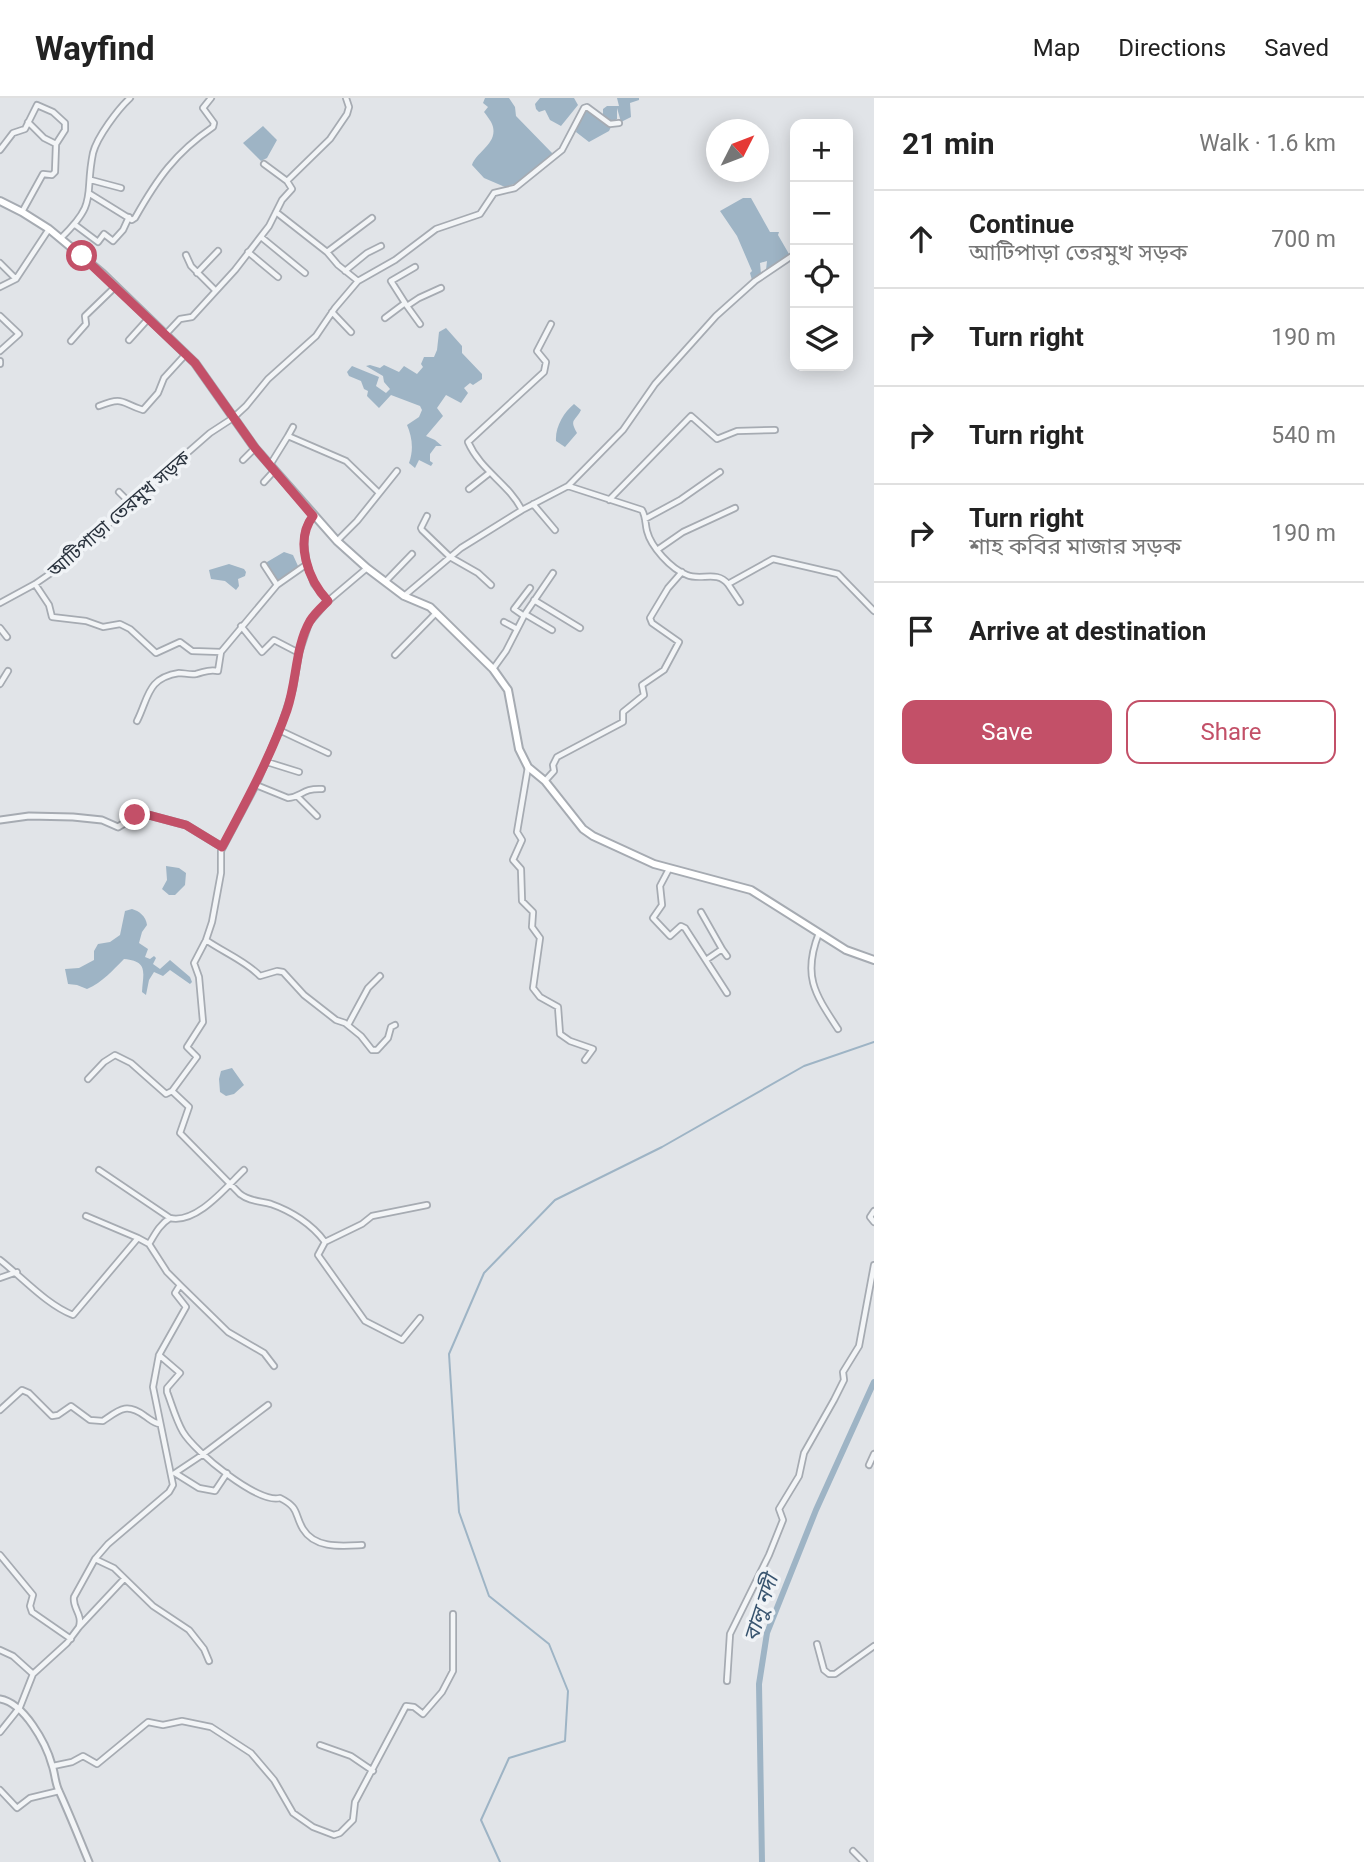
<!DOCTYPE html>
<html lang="en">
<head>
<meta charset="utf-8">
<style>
  body { margin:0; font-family:Roboto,"Noto Sans Bengali",sans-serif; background:#f2f2f2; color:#222 }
  .controls { position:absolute; right:21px; top:21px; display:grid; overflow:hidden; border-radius:14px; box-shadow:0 4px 18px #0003 }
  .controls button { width:63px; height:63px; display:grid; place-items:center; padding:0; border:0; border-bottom:2px solid #e0e0e0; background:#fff; color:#222; font:35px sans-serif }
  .compass { position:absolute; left:706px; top:21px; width:63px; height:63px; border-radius:50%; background:#fff; box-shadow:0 4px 18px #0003; rotate:48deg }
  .stop { position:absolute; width:21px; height:21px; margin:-16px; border:5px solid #c35068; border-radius:50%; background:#fff }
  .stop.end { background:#c35068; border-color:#fff; box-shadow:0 2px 7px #0008 }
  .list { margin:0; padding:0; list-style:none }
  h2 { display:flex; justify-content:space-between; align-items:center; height:91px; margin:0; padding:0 28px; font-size:30px }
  h2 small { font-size:23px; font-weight:400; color:#767676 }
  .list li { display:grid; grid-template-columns:46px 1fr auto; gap:21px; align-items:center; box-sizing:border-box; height:98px; padding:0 28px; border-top:2px solid #e0e0e0 }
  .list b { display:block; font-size:26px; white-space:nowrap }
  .list p { margin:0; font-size:23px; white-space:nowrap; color:#767676 }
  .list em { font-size:23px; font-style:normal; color:#767676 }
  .actions { display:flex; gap:14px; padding:21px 28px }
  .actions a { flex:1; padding:16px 0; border:2px solid #c35068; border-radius:14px; text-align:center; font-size:24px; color:#c35068 }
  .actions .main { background:#c35068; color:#fff }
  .icon { flex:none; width:38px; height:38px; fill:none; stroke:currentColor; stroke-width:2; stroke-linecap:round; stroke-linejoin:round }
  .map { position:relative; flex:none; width:874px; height:1764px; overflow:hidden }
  header { display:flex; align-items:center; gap:42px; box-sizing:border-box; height:98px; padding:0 35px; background:#fff; border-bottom:2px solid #e0e0e0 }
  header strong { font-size:33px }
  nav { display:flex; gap:38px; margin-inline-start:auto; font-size:24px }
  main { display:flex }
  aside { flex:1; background:#fff }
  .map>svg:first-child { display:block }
  .water { fill:#9eb4c5 }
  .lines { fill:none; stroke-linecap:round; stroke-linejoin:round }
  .stream { stroke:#9eb4c5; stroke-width:2 }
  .river { stroke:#9eb4c5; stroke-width:6 }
  .minor-casing { stroke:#a6abb2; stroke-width:8 }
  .tertiary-casing { stroke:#a6abb2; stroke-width:9 }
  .secondary-casing { stroke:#a6abb2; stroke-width:10 }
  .minor { stroke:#f3f5f7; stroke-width:4.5 }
  .tertiary { stroke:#f3f5f7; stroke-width:5 }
  .secondary { stroke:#fff; stroke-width:6 }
  .route { stroke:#c35068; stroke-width:9 }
  .labels { text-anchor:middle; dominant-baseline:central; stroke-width:7; stroke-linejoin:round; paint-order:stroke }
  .street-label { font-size:19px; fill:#2a333e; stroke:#f0f3f6 }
  .water-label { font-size:21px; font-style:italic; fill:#38546f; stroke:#f0f3f6 }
</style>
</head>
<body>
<header>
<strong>Wayfind</strong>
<nav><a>Map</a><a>Directions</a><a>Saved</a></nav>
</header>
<main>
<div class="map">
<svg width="874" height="1764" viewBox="0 0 874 1764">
  <rect width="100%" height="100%" fill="#e1e4e8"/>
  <!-- water -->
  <path class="water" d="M485,0H509L515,9L516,18L553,56L518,85L505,89L484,80L472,67C476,54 497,46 493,29C492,24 487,18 484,14L488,9L483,5Z
    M540,0H574L578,7L561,28L550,22L545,12L539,14L536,11L535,6Z
    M617,0H639V2L630,5L631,19L621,24L617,10V21L610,25L603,18V11L607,8H619Z
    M586,11L611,29L609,33L589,44L576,34L581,15Z
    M263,28L277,42L267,60L261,63L243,45Z
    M743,100H751L770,134H779L778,137L789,156L769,171L766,172L767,163L760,165L761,176L752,182L750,175L752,173L737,138L720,113Z
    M446,230L462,248V255L482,276V281L473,287L470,285L464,290L468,295L461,305L446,297L437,310L443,318L426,338L435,342L442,348H436L430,356V363L433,365L431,368L419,362L415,370L409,365C414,351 412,339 407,327L419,319L422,312L420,308L391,297L379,310L367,298L368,293L364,291L361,283L349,278L347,274L352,268L379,279L376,288L386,295L390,291L384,284L383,278L366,268L370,267L380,270L384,267L399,274L404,268L417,276L423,269L421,266L424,259H434L437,252L439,234Z
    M574,306L581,312C575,324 569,321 577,335L565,349L556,343C555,329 564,314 574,306Z
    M284,454L293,457L298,468L277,484L266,467L267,464Z
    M229,466L244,471L246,474L245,478L238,481L239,488L236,492L225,483L211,481L209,472Z
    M166,768L179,770L186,775L185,787L175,797H169L162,791L167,782Z
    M132,811C139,813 146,818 147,827L142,834L139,845L148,851L145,859L150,861L154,858L156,860L153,866L160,871L170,862L190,879L192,884L190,886L170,872L163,878L154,874L149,882L146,897L142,894C143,875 149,863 124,861C113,872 103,884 87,891L77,887L68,886L65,871L79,870L94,862V853L98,846L110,844L120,837L125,813Z
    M232,970L244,987L234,996L226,998L220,994L219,981L221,973Z"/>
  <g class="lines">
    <!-- stream -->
    <path class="stream" d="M500,1764L481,1722L509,1660L565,1643L568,1593L549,1546L489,1498L459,1414L449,1256L484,1175L555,1102L662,1049L804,968L874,944"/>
    <!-- river -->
    <path class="river" d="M762,1764L759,1586L767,1535L816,1412L874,1284"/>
    <defs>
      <path id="minor" d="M28,24L44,40L56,46
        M0,52L13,35L25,31L37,7L53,14L65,25V32L56,46L55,74L52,77L43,76L22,114
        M264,66L287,83
        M91,82L121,90
        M90,96L132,122L135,120C157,81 175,55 213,29L214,25L203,10L211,0
        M276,114L327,154L338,167L358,183
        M74,126L98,144L104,136L113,143L123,132L129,119
        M261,139L305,175
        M61,140C99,103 84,99 93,55C97,39 118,11 130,0
        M248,154L278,179
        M327,154L372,120
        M186,157L191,168L215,192
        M0,165L16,181
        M345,173L367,155L381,148
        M197,175L218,153
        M0,189L16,181L49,131
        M405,205L407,208L419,200L441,190
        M407,208L420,226
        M332,214L351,234
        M0,218L19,236L0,253
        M385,220L405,205L391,183L415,169
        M165,237L180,221L192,219L235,172L269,128L282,102L292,91L287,83L330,41L347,16L349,9L346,0
        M129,242L148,221
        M71,243L86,226L85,218L115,189
        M0,263V266
        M99,308C125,298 120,305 143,312L158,295L164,280L186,256
        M288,338L293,329
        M243,362L255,350
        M270,367L288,338L346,363L378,394
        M264,384L274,373
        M568,388L642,412C646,419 645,425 647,433C651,449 671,471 687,477C701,483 717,472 728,486L773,461L838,476L874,513
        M469,391L488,376
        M119,394L131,406
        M609,402L691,318L717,341L737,333L775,332
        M533,406L555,432
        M522,412C508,385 481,373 468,344L544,274L546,264L537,253L551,226
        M427,418L421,430L422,432L450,459L478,475L491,487
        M645,421L680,402L720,374
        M337,443L357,423L397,373
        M657,452L683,434L735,410
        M307,466L314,486L328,503
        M264,467L277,487
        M367,470L328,503L309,525L299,555L293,591L281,628L256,687L221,753V775L212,824L206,842L194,865L199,879L203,924L187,949L197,959L172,993L189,1009L180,1035L240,1096C249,1103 259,1103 271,1106C291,1113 312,1126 325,1144L318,1157L365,1223L402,1242L420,1220
        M386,483L412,456
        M35,486L49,507L52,519L86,523L103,529L120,526L130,531L156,555L180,544L192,553L221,554L277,487L307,466C304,448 301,433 313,418
        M728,486L740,504
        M404,498L461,450L522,412L568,388L623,332L655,286L716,218L755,183L795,156
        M534,502L580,530
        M0,505L35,486L70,462L99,433L122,416L154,384L210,335L233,320L246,308L268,281L316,238L335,210L358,183L395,162L436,131L480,116L494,95L515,90L562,52L584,10L587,9L610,26L619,25
        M525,516L552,532
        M524,518L514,511L530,490
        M504,524L517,531
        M241,528L262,554L274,542L299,555
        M0,530L7,539
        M395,557L436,515
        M493,571L506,553L525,516L553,475
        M0,586L8,573
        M137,623C149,599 147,580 179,575C184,575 190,577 196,576C205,574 208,571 218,573L221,554
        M279,632L328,655
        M267,664L299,674
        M528,669L517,734L522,742L513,762L521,771L522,803L533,814L532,829L540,840L533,890L540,899L558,909L560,936L570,943L593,951L585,962
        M545,683L554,673L553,667L557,659L623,624V614L644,597L642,587L664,572L679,544L652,525L650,520L668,490L682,474
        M256,687L288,700C302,699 302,690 322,691
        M297,698L317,718
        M669,771L660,788L662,807L653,820L670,838L681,828L685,830L727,895
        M701,814L722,851
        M819,835C802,878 815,896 838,931
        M206,842C223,854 246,863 260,878L277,873L283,874L304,897L336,922L345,925L361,938L372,952H377L388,940L391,929L395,927
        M706,862L722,851L727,858
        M348,927L368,890L380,878
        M88,981L104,964L115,957L131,965L166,996L172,993
        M99,1072L170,1120
        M874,1113L870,1119L874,1124
        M86,1118L138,1140
        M325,1144L362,1126L372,1118L427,1107
        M0,1162C23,1180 47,1207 73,1217L138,1140L149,1146C155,1136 160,1126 170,1120C197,1126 226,1089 244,1072
        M0,1180L17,1174
        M180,1187L228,1234L264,1255L274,1268
        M159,1257L180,1275L167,1290V1294C172,1307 176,1322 183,1334C195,1354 258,1406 280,1400C300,1410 294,1416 303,1431C315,1451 342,1448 362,1447
        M0,1312L22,1292L29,1295L52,1318L58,1317L71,1308L90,1322L103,1323C119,1312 126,1304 145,1318C151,1322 153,1325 160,1326
        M869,1367L874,1356
        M175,1375L202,1357L268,1307
        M175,1375L199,1390L215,1393L227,1375
        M0,1457L33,1497L30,1508L32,1514L71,1541
        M95,1461L108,1446L169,1394L173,1387L153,1289L159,1257L186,1209L175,1195L180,1187L167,1174L149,1146
        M79,1529C83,1516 72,1510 74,1499L95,1461L114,1470L153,1508L189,1532L204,1551L209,1563
        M817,1546L824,1572L829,1576H835L874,1548
        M0,1552L13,1558L33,1576
        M727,1583L730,1536L769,1457L783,1422L779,1411L799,1378L804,1355L834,1302L844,1282L843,1274L859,1248L874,1167
        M0,1634L20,1609L33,1576L67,1545L79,1529L124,1481
        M320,1647L351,1658L373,1673
        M53,1668L72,1664L83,1658L97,1666L148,1624L163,1627L182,1623L211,1629L251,1655L274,1682L293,1715L313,1729L334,1737L340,1735L353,1722L355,1704L406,1608L414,1609L423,1616L442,1594L453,1573V1516
        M0,1692L17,1710L30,1700L59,1693
        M853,1753L864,1764"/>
      <path id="tertiary" d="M0,722L29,718L73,719L102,722L118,729L141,715L186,727L222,749
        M0,1601C24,1605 46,1645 52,1667C55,1675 55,1685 59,1693C70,1717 79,1740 89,1764"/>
      <path id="secondary" d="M0,103L22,114L49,131L102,175L195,265L255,350L337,443L367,470L404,498L430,509L493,571L508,592L519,651L528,669L545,683L583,731L593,738L654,766L751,792L846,852L874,862"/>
    </defs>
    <!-- minor casing -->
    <use href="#minor" class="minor-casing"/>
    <!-- tertiary casing -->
    <use href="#tertiary" class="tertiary-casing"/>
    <!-- secondary casing -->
    <use href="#secondary" class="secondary-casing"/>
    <!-- minor -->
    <use href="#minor" class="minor"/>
    <!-- tertiary -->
    <use href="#tertiary" class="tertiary"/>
    <!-- secondary -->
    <use href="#secondary" class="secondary"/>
  </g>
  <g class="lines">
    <!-- route -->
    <path class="route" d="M82,158L195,265L255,350L313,418C294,443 308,482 328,503C322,509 315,515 310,523C295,549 297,583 287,612C270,660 246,704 222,749L186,727L141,715L135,717"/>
  </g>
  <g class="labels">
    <!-- street labels -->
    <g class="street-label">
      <text transform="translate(119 416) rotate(-41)">আটিপাড়া তেরমুখ সড়ক</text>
    </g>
    <!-- water labels -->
    <g class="water-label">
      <text transform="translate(761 1510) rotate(-72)">বালু নদী</text>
    </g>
  </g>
</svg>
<div class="controls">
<button>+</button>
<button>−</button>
<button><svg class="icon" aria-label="locate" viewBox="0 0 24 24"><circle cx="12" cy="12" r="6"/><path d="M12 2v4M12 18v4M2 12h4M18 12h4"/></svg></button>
<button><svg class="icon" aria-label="layers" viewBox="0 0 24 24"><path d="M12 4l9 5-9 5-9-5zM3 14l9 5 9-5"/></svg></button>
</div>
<svg class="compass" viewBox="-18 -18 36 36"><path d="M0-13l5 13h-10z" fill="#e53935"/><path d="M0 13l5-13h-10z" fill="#767676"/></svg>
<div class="stop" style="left:82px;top:158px"></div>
<div class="stop end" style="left:135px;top:717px"></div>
</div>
<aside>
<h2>21 min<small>Walk · 1.6 km</small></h2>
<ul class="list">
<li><svg class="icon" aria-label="ahead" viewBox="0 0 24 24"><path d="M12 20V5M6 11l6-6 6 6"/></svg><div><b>Continue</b><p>আটিপাড়া তেরমুখ সড়ক</p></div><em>700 m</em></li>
<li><svg class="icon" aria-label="right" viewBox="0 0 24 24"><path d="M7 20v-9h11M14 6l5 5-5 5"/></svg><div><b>Turn right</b></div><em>190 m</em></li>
<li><svg class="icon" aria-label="right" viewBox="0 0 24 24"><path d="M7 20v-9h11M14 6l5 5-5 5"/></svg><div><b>Turn right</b></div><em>540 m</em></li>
<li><svg class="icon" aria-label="right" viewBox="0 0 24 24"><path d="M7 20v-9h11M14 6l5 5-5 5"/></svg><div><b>Turn right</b><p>শাহ কবির মাজার সড়ক</p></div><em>190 m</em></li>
<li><svg class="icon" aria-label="arrive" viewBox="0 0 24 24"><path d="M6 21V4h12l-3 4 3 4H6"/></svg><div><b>Arrive at destination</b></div></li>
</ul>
<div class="actions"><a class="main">Save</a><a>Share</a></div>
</aside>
</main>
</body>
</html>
